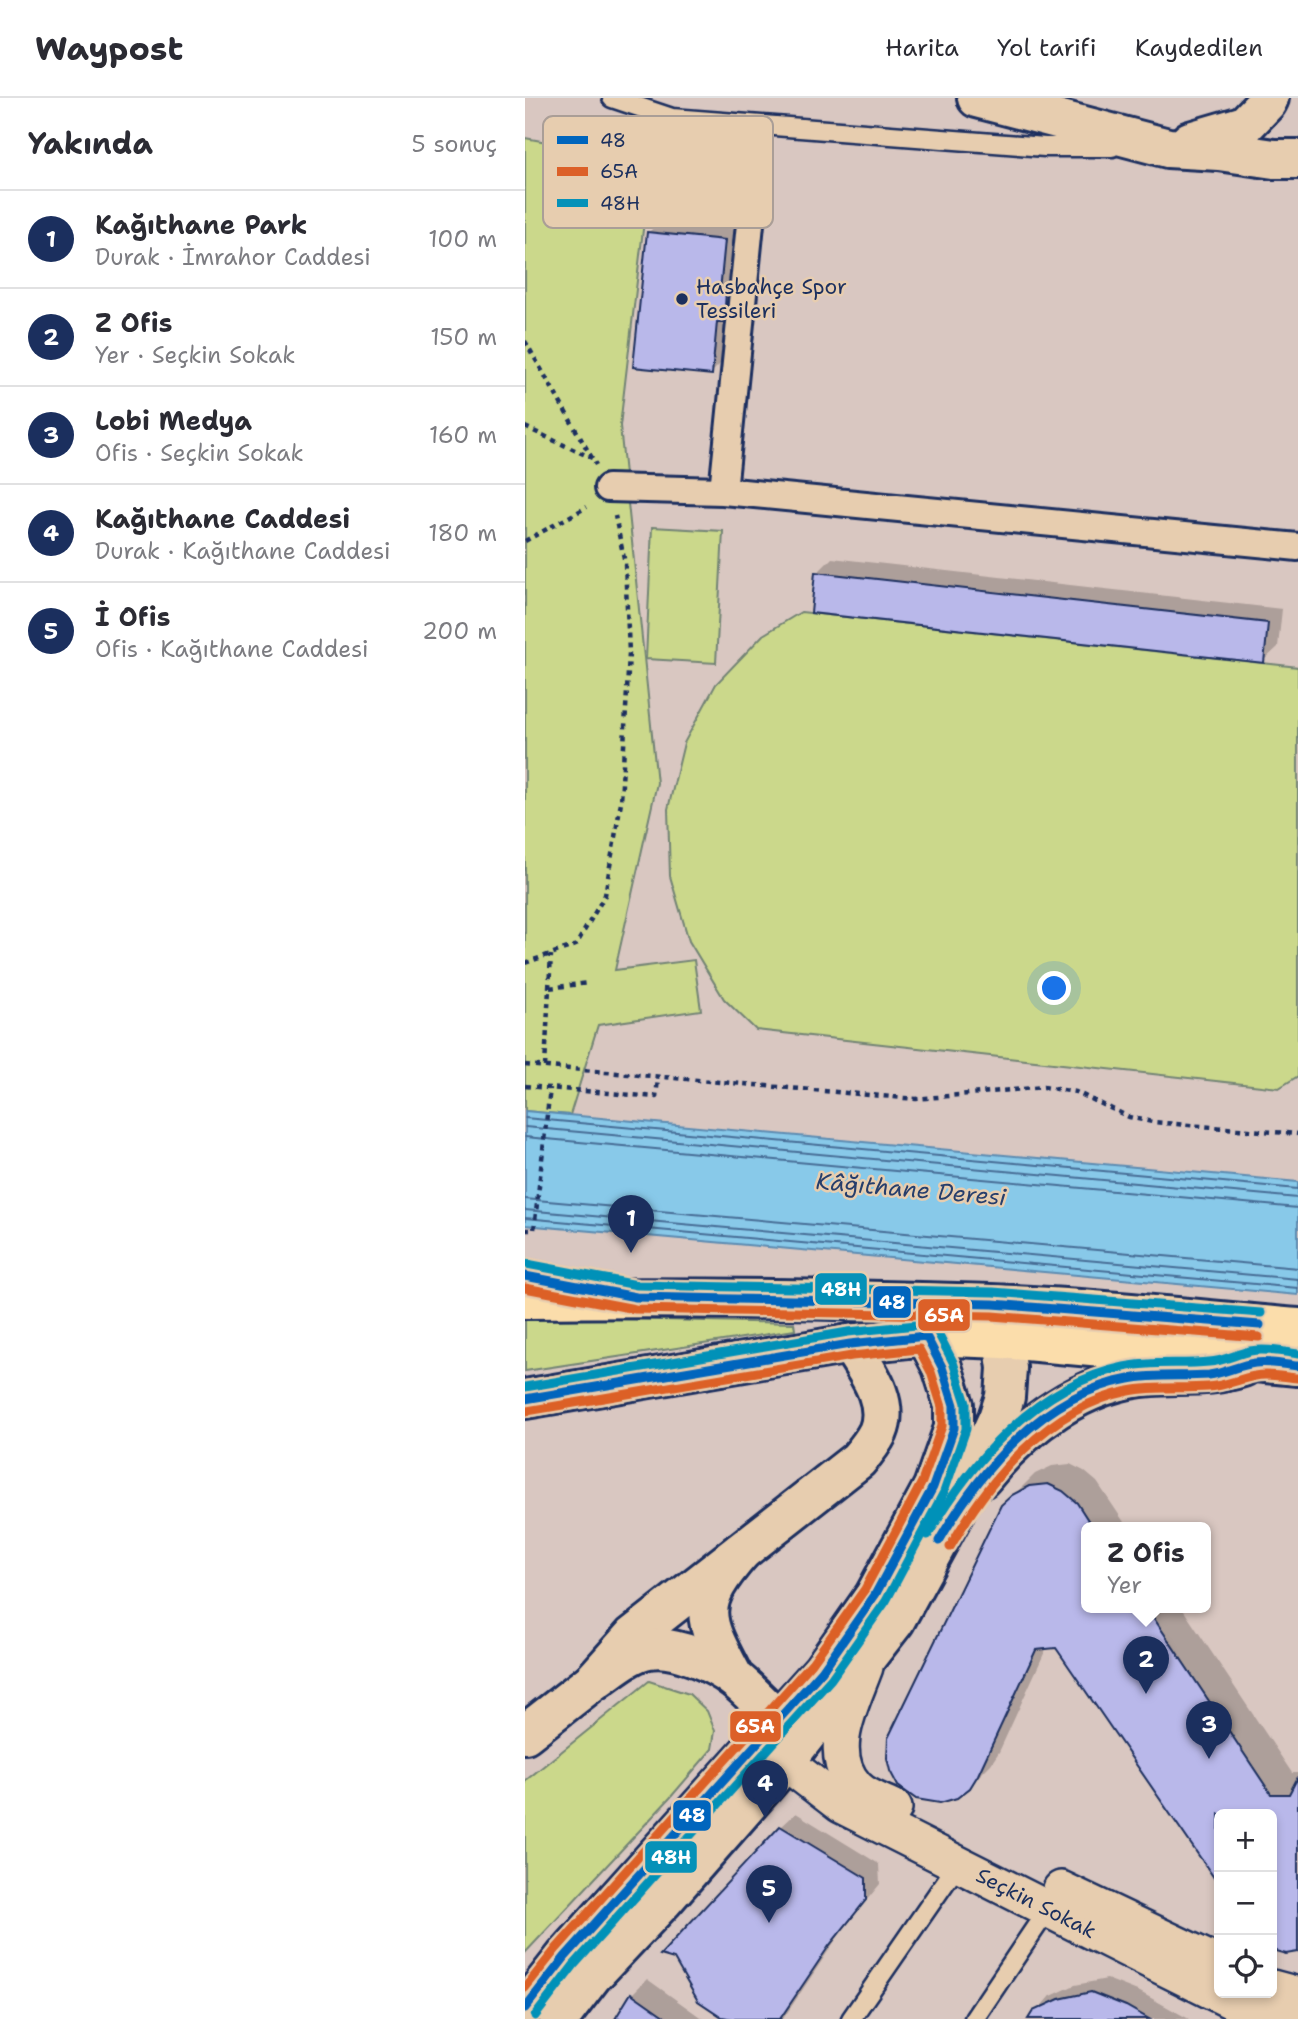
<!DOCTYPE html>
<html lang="tr">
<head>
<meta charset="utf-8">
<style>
  body { margin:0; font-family:"Shantell Sans",sans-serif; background:#f7f7f7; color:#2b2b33 }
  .controls { position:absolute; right:21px; bottom:21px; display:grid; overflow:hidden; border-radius:10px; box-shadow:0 4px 10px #0003 }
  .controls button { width:63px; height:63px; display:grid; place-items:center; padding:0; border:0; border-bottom:2px solid #e1e1e2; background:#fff; color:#2b2b33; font:35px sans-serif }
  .you { position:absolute; left:530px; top:891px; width:24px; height:24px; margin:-18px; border:5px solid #fff; border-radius:50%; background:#1a73e8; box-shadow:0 0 0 10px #1a73e833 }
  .badge { display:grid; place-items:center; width:46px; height:46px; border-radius:50%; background:#1b2f5e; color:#fff; font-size:23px; font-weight:700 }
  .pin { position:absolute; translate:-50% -58px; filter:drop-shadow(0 2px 4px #0008) }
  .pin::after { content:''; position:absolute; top:37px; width:24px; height:21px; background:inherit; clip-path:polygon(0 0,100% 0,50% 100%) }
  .popup { position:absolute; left:556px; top:1424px; width:130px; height:91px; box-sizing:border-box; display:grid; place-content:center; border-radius:10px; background:#fff; filter:drop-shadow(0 2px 5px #0005); font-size:23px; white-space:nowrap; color:#7c7c81 }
  .popup b { font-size:26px; color:#2b2b33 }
  .popup::after { content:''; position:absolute; left:50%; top:100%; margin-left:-14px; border:14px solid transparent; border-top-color:#fff }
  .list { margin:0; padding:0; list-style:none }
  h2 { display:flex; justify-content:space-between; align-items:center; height:91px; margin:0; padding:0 28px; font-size:30px }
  h2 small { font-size:23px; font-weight:400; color:#7c7c81 }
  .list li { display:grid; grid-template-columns:46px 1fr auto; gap:21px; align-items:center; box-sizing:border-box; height:98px; padding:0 28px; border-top:2px solid #e1e1e2 }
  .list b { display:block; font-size:26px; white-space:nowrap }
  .list p { margin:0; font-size:23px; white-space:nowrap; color:#7c7c81 }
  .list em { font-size:23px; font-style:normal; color:#7c7c81 }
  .icon { flex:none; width:38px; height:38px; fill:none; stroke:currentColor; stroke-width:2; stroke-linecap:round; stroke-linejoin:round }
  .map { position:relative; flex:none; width:773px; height:1921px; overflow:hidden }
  header { display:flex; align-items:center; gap:42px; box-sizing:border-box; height:98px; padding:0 35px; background:#fff; border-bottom:2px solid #e1e1e2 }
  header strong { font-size:33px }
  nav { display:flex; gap:38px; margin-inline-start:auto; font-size:24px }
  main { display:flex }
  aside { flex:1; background:#fff }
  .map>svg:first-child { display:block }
  .green { fill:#cbd88b; stroke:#738474; stroke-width:2 }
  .water { fill:#88c9e9; stroke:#5c8bb1; stroke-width:2 }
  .shadow { fill:#0003 }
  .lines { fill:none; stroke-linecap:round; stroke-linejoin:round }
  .shore { stroke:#476d96; stroke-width:2 }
  .building { fill:#b9b8ea; stroke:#1b2f5e; stroke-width:2 }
  .service-casing { stroke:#1b2f5e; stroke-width:23 }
  .pedestrian-casing { stroke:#1b2f5e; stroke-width:32 }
  .minor-casing { stroke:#1b2f5e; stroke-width:40 }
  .tertiary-casing { stroke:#1b2f5e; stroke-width:44 }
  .secondary-casing { stroke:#1b2f5e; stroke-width:44 }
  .primary-casing { stroke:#1b2f5e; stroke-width:44 }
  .path { stroke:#1b2f5e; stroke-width:4.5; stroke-dasharray:5 5; stroke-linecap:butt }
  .service { stroke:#e7cdaf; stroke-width:18 }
  .pedestrian { stroke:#e7cdaf; stroke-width:26 }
  .minor { stroke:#e7cdaf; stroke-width:35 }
  .tertiary { stroke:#e7cdaf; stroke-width:38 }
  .secondary { stroke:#e7cdaf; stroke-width:38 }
  .primary { stroke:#fbddab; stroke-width:38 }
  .bus-1-casing { stroke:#e7cdaf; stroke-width:14 }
  .bus-2-casing { stroke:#e7cdaf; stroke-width:14 }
  .bus-3-casing { stroke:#e7cdaf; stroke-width:14 }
  .bus-1 { stroke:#0065bd; stroke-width:9 }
  .bus-2 { stroke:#dc6028; stroke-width:9 }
  .bus-3 { stroke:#0591b8; stroke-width:9 }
  .poi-dot { fill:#1b2f5e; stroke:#e7cdaf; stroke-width:2.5 }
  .labels { text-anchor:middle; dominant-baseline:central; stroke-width:5; stroke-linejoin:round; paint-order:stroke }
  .poi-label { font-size:21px; fill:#1b2f5e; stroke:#e7cdaf; text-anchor:start }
  .street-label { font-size:21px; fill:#1b2f5e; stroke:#e7cdaf }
  .water-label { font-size:23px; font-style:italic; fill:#263e6c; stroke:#e7cdaf }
  .key { fill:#e7cdaf; stroke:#aa9e97; stroke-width:2 }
  .key-label { font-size:19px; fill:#1b2f5e }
  .line-badge { stroke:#e7cdaf; stroke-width:2.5 }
  .badge-label { font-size:19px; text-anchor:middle; font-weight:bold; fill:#fff }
</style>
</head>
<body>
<header>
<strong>Waypost</strong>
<nav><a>Harita</a><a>Yol tarifi</a><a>Kaydedilen</a></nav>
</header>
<main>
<aside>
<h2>Yakında<small>5 sonuç</small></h2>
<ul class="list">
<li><span class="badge">1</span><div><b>Kağıthane Park</b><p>Durak · İmrahor Caddesi</p></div><em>100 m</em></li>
<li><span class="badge">2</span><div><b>Z Ofis</b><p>Yer · Seçkin Sokak</p></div><em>150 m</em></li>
<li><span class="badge">3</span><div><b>Lobi Medya</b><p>Ofis · Seçkin Sokak</p></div><em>160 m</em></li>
<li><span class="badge">4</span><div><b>Kağıthane Caddesi</b><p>Durak · Kağıthane Caddesi</p></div><em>180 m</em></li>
<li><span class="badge">5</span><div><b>İ Ofis</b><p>Ofis · Kağıthane Caddesi</p></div><em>200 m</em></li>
</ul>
</aside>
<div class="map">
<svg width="773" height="1921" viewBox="0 0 773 1921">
  <rect width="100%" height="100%" fill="#d9c7c1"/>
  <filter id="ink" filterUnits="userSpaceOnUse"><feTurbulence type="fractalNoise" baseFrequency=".0143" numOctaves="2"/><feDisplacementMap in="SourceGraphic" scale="14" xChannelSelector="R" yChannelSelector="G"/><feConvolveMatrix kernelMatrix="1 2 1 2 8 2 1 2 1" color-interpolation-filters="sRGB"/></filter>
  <g filter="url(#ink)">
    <!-- green -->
    <path class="green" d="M0,40L126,63L95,328L132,685L90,872L169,862L176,912L73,927L45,1017L0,1013Z
      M127,429L198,433L191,565L121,561Z
      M276,514L773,569V978L754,990L231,932L199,901L164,843L145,778L143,711L159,645L191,586L238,537Z
      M0,1219L269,1225L270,1232L0,1273Z
      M124,1583L164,1596L182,1613L190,1633L187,1651L145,1700L0,1855V1683Z"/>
    <!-- water -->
    <path class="water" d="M0,1013L773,1084V1197L0,1127Z"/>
    <!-- shadow -->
    <path class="shadow" d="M135,123L211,131L206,182H212L209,211L202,218L198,263L186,275L123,135Z
      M307,460L757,511L753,549L738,563L292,475Z
      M545,1366L559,1373L572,1384L603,1430H562V1510H657L767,1675H773V1852L747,1850V1716H694V1784L532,1548L522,1549L474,1654L466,1666L444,1688L415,1704L402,1703L383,1695L478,1408L510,1376L527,1368Z
      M271,1715L354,1766L355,1786L318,1831L258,1921H216L256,1729Z
      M122,1881L178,1921H92L107,1896Z
      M582,1881L615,1894L664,1921H505L524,1899L550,1887Z"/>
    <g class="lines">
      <!-- shore -->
      <path class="shore" d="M0,1020L773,1091
        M0,1029L773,1100
        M0,1039L773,1110
        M0,1101L773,1170
        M0,1112L773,1181
        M0,1120L773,1190"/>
    </g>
    <!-- building -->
    <path class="building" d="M122,134L200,142L195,193H201L200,209L198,224H192L187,277L108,269Z
      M290,474L743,525L739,565L286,515Z
      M523,1386L538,1393L552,1405L568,1430H562V1510H622L746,1696H764L773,1679V1854L761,1856L747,1852V1716H694V1787L531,1550L511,1552L453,1677L445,1690L432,1700L415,1705L391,1701L373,1688L365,1673L362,1660L363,1640L476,1407L487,1397L504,1388Z
      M255,1728L341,1780V1802L304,1848L255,1921H208L197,1919L173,1903L149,1861L135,1857Z
      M566,1894L601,1908L624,1921H503L508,1913L534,1901Z
      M106,1895L143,1921H90Z"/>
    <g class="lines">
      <defs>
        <path id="service" d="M87,0L147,20L520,49H587
          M326,1921L433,1766
          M449,1921L525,1808"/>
        <path id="pedestrian" d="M232,57L198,393L773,449
          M83,390L198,393"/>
        <g id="minor">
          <path d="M340,1569C327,1605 299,1655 331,1689C340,1699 357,1704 369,1710"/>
          <path id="s1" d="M260,1664L316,1707L606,1853L721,1910L747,1919L773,1921"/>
          <path d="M536,1791L694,1866"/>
          <path d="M747,1890L773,1897"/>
        </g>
        <path id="tertiary" d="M0,1636L68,1583L108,1538L333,1362C340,1354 348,1344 353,1334C366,1303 341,1272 325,1246"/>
        <path id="secondary" d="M452,0L643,50L694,53L749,61H773
          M665,43L720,27L742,4L744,0
          M457,1380C498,1328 559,1282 627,1278C658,1276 688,1279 718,1269
          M209,1580C178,1521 169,1508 216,1454
          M68,1583C85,1572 104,1554 124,1551C149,1546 191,1566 210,1581C225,1593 239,1608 253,1622L254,1646
          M0,1910L40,1859L297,1573L350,1497L408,1389L429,1330V1307L417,1269L401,1238
          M34,1921L67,1878L138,1803L260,1664L370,1523L429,1415L473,1320L480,1299L482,1270L478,1241"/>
        <path id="primary" d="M0,1201C155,1199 311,1201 466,1206C569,1210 671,1221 773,1230
          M0,1301L325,1246L401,1238L478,1241L773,1268"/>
      </defs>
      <!-- service casing -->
      <use href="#service" class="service-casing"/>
      <!-- pedestrian casing -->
      <use href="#pedestrian" class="pedestrian-casing"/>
      <!-- minor casing -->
      <use href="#minor" class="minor-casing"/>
      <!-- tertiary casing -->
      <use href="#tertiary" class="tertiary-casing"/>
      <!-- secondary casing -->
      <use href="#secondary" class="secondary-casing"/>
      <!-- primary casing -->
      <use href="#primary" class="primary-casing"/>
      <!-- path -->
      <path class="path" d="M0,243L71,367
        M0,329L67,360
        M0,443L62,409
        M0,865L51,847L80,797L96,704L104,555L100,465L90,418
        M24,890L26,857
        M0,967L391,1001L519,989L551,994L604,1019L627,1024L773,1036
        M20,969L24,890L63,885
        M0,988L131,999L133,981
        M0,1132H9L25,990"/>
      <!-- service -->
      <use href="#service" class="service"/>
      <!-- pedestrian -->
      <use href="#pedestrian" class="pedestrian"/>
      <!-- minor -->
      <use href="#minor" class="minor"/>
      <!-- tertiary -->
      <use href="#tertiary" class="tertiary"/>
      <!-- secondary -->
      <use href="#secondary" class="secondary"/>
      <!-- primary -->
      <use href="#primary" class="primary"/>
      <defs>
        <path id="bus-1" d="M0,1178L111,1199L468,1206L735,1227
          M0,1301L325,1246L401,1238L417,1269L429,1307V1330L408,1389L350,1497L297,1573L40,1859L0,1910
          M414,1443C455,1372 518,1296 604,1281C630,1276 657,1279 684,1277C700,1275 714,1267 730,1265C744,1263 759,1267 773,1268"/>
        <path id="bus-2" d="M0,1190L110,1211L467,1218L734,1239
          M425,1449C464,1381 523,1309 604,1293C630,1288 657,1291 683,1289C700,1288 714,1281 730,1278C743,1275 759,1279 772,1280
          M0,1890L31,1851L287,1565L340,1491L397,1384L417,1328V1309L406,1274L394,1251L327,1258L2,1313"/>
        <path id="bus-3" d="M2,1166L112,1187L468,1194L736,1215
          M0,1289L323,1234L401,1226L411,1231L428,1264L441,1305V1331L419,1394L361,1503L306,1581L49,1867L10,1918
          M403,1437C446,1363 511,1287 599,1269C627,1263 656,1267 684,1264C699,1263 711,1256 725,1253C741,1250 758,1254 773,1256"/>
      </defs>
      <!-- bus-1 casing -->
      <use href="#bus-1" class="bus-1-casing"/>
      <!-- bus-2 casing -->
      <use href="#bus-2" class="bus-2-casing"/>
      <!-- bus-3 casing -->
      <use href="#bus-3" class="bus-3-casing"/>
      <!-- bus-1 -->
      <use href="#bus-1" class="bus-1"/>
      <!-- bus-2 -->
      <use href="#bus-2" class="bus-2"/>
      <!-- bus-3 -->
      <use href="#bus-3" class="bus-3"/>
    </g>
  </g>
  <!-- markers -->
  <circle class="poi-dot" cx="157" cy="201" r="7"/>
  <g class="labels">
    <!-- poi labels -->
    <g class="poi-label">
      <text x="171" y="189">Hasbahçe Spor<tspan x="171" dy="24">Tessileri</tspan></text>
    </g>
    <!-- street labels -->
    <g class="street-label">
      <text stroke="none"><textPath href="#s1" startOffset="289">Seçkin Sokak</textPath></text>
    </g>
    <!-- water labels -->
    <g class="water-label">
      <text transform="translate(386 1091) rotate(5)">Kâğıthane Deresi</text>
    </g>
  </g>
  <!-- legend -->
  <rect x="18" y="18" width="230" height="112" rx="10" class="key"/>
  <rect x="32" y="38" width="31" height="8" fill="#0065bd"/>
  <rect x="32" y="69" width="31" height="9" fill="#dc6028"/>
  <rect x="32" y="101" width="31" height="8" fill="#0591b8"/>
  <g class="key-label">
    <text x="75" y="49">48</text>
    <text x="75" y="80">65A</text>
    <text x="75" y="112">48H</text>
  </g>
  <g class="line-badge">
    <rect x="289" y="1174" width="54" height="34" rx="7" fill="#0591b8"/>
    <rect x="347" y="1187" width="40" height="34" rx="7" fill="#0065bd"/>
    <rect x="392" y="1200" width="54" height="34" rx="7" fill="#dc6028"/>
    <rect x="204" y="1612" width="53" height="33" rx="7" fill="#dc6028"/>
    <rect x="147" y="1701" width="40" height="33" rx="7" fill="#0065bd"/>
    <rect x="119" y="1742" width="54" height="34" rx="7" fill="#0591b8"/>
  </g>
  <g class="badge-label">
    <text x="316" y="1198">48H</text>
    <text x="367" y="1211">48</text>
    <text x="419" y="1224">65A</text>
    <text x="230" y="1635">65A</text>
    <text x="167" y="1724">48</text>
    <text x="146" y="1766">48H</text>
  </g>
</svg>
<div class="controls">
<button>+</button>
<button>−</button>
<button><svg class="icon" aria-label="locate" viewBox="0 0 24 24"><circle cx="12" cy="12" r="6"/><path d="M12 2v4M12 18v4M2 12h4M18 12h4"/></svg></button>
</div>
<div class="you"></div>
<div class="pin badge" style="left:106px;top:1155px">1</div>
<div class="pin badge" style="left:621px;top:1596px">2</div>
<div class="popup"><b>Z Ofis</b>Yer</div>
<div class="pin badge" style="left:684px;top:1661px">3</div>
<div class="pin badge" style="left:240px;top:1720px">4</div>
<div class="pin badge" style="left:244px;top:1825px">5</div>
</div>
</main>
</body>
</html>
